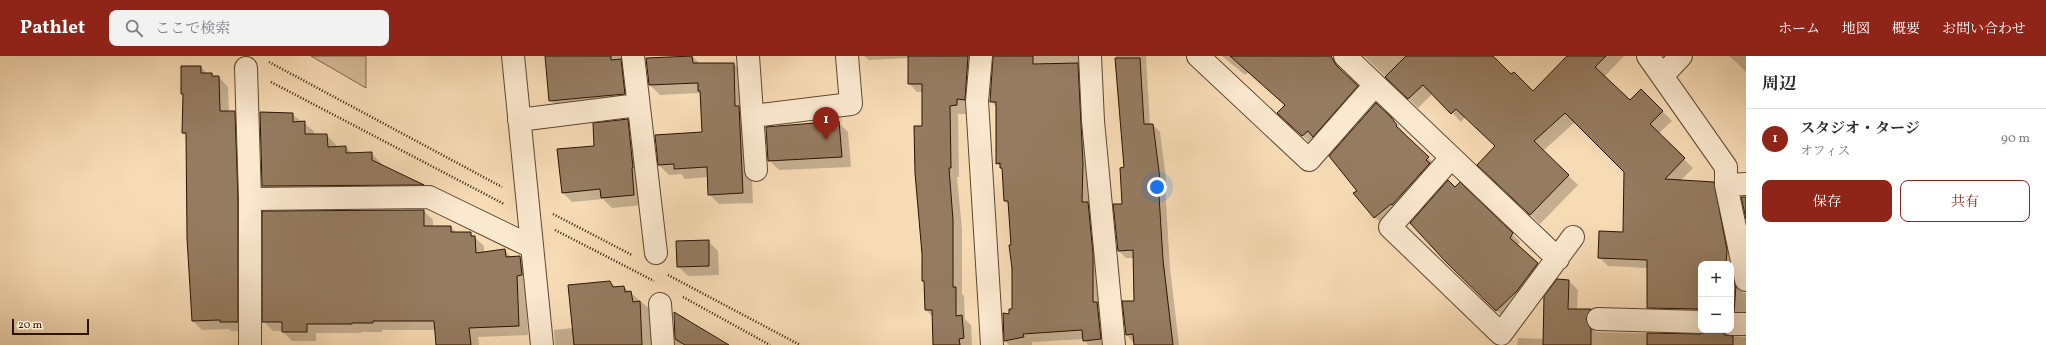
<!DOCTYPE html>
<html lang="ja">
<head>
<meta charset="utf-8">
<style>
  body { margin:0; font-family:Vollkorn,"Noto Serif JP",serif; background:#f2f2f3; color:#2b2b33 }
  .controls { position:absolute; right:12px; bottom:12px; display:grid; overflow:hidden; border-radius:8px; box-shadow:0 4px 16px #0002 }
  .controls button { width:36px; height:36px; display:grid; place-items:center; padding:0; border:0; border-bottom:1px solid #e1e1e2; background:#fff; color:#2b2b33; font:20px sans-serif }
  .scale { position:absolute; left:12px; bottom:10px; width:77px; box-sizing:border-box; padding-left:4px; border:2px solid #2a1404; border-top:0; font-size:11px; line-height:14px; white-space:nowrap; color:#2a1404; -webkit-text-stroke:3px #fae8cf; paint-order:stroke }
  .you { position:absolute; left:1157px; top:131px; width:14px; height:14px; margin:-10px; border:3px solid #fff; border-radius:50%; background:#1a73e8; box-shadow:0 0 0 6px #1a73e833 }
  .badge { display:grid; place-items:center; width:26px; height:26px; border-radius:50%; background:#8f2418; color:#fff; font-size:13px; font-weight:700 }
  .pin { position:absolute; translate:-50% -33px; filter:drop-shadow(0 1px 2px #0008) }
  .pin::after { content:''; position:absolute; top:21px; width:14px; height:12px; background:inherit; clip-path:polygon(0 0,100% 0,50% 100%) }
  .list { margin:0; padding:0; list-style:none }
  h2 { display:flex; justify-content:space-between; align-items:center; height:52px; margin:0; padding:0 16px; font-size:17px }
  h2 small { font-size:13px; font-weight:400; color:#7c7c81 }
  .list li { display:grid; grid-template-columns:26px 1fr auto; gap:12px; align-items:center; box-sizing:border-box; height:60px; padding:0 16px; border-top:1px solid #e1e1e2 }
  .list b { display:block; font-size:15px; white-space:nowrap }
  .list p { margin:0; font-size:13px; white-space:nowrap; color:#7c7c81 }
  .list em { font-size:13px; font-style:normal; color:#7c7c81 }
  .actions { display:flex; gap:8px; padding:12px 16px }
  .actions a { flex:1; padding:9px 0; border:1px solid #8f2418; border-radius:8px; text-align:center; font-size:14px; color:#8f2418 }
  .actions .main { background:#8f2418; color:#fff }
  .icon { flex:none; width:22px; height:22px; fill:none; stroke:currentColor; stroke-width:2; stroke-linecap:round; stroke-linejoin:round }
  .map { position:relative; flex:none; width:1746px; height:289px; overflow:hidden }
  header { display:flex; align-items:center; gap:24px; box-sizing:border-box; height:56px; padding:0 20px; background:#8f2418; color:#fff }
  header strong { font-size:19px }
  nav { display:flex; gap:22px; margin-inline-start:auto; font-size:14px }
  .search { width:280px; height:36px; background:#f2f2f3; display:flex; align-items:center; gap:10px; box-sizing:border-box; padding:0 14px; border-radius:8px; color:#7c7c81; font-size:15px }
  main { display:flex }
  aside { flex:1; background:#fff }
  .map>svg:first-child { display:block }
  .green { fill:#d4b997; stroke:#7f664e }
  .shadow { fill:#0003 }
  .building { fill:#957b60; stroke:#2a1404 }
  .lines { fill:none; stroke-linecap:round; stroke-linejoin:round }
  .minor-casing { stroke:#5d4630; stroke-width:24 }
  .path { stroke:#2a1404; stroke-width:2.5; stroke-dasharray:1 2; stroke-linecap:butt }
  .minor { stroke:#fae8cf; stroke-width:22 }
</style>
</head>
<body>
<header>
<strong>Pathlet</strong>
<div class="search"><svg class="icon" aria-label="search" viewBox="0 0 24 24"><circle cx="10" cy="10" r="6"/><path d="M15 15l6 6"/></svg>ここで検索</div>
<nav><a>ホーム</a><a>地図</a><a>概要</a><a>お問い合わせ</a></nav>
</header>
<main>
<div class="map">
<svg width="1746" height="289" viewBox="0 0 1746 289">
  <rect width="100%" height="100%" fill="#f7dbb5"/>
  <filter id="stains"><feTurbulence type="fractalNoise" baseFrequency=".005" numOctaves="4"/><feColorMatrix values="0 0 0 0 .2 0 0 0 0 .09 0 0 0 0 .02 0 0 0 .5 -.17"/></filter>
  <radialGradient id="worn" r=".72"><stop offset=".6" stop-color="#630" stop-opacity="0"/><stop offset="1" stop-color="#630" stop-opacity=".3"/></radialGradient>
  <!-- green -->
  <path class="green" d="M311,0H366V32Z"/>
  <!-- shadow -->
  <path class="shadow" d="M546,0H623L634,48L560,54L550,44Z
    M692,0L700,8H734L744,17L749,61L753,147L719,148L709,138L708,121L685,123L681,118L669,119L659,109L656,80L703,77L700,37L660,39L650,29L647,3Z
    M864,0H981L973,52L966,51V58H958L959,121H957L962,173V238L964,240L965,263L971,269L972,289H934L933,261L926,254L915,71H923V36H917L909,27V2L869,4Z
    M994,0H1091L1109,289H1088L1084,283L1032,286V289H1009L1005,285L1004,259H1010L1013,254L1009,149L1005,145L1003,114L997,107V52L991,45Z
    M1116,0H1146L1150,69H1153L1160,76L1167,130H1165L1170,212L1179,289H1135L1127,279L1135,246L1134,202H1126L1119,195L1114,149H1123L1125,112Z
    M1222,0H1316L1332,2L1343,17L1364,37L1310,87L1286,64V50L1249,16L1245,19Z
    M1364,0H1491L1511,20L1533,36L1568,0H1624L1604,21L1630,46L1641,34L1672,65L1658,78L1693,112L1680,125L1713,127L1722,136L1743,237H1746V265L1731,269V208H1701V262L1657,261L1648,252V212L1608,210L1599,201L1624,177L1625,116L1575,66L1543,95L1578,129L1540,168L1488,118L1496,91L1465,61L1461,66L1433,37L1418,52Z
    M1729,0H1746V16L1738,8Z
    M201,11L207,18L219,21L228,31L229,56H234L244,66L247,275H231L229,273L202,274L193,265L187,80L183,77L184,40L182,38Z
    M1376,48L1399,71L1405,78L1404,79L1437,110L1383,169L1374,161L1358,135Z
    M292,58L314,75V79H327L336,89V92L346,91L353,98L371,97L381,107V109L424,128L432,136L273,139L263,130Z
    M627,64L637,74L644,149L612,152L603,143L572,146L562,136Z
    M838,66L848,76L851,111L779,114L769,104Z
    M424,155L433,164V171H451L457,177H470L484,190V197L505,194L512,202L520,201L529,210L526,229L528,279L478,281L479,289H437L436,274H382V276H361V277H316V285H292L282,275H273L264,266Z
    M1411,167L1512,178L1520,186L1518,190L1546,215L1505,263Z
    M708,185L718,195L719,219L688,220L678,210Z
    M1569,225L1578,234L1577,254H1590L1599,262L1594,272L1595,276L1701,279L1711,274H1728V280L1746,281V289H1517L1518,282L1545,283Z
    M610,226L616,232L624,231L652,255L656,289H555L554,274L573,272Z
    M675,257L716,289H675Z"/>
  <!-- building -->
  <path class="building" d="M545,0H611V4L621,3L625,38L549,45Z
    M692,0L693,7H734L735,50H739L743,137L708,139L707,111L674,113V108L658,109L655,79L702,76L700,35H698V27L649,29L646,2Z
    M908,0H968L965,44L957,43V49L950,50L951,112H949L953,164V231H956V260L962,259L964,282L959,283L960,289H933L932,254H925L924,225H922V198L915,117L914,70H922V28H908Z
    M993,0H1033V8L1078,7L1083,108L1082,146H1088L1093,197V246H1097L1101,283L1083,285L1082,274L1023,278L1024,281L1004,285L1003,257L1009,258V253H1012V212L1009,189H1011L1008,145H1004L1002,112H1000V107L996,108V46H990Z
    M1230,0H1331L1336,9L1358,30L1313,81L1308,75L1302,80L1277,57L1285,49Z
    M1406,0H1493L1511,18L1514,16L1533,35L1567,0H1606L1595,11L1630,44L1641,33L1663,55L1650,68L1685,102L1665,123L1714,126L1727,194L1726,208H1701V253L1647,252V204L1598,202L1599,175L1623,176L1624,116L1565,57L1534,85L1569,119L1530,159L1477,109L1495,90L1456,53L1451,58L1423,29L1408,43L1385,21Z
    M1115,2H1140L1144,68H1153L1160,123H1158L1163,204L1173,289H1134L1133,278L1126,279L1122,245H1134L1133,194L1118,195L1113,148H1122L1120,112L1124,111Z
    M181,10H201V17H212V20H219L220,55H235L238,143V266H220V264L192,265L187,182L186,77H182L183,38H181Z
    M1376,47L1391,61L1397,69L1396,70L1429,101L1426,104L1430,107L1392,149L1391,148L1374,162L1353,137L1357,135L1329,100Z
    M260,56L293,57V66L305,65V78H327L328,91L346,90V97L372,96V104L424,129L262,130Z
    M628,63L633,112H632L634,139L601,142L600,133L562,137L557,93L594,90L593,67Z
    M839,65L842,101L768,105L766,71Z
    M1448,124L1455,131L1460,126L1513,177L1510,182L1538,207L1517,235L1496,255L1445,205L1410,167Z
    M1741,141H1746V163Z
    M424,154V170H451V176H471V180H475L476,197L505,193L506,201L520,200L522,219L517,220L519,270L469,272L471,289H436L434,265H373V267H352V268H307V276H282V266H262V155Z
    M709,184V210L677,211L676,185Z
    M1557,223L1569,224L1568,253H1591L1586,263L1591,273V289H1543L1544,240Z
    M610,225L613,231L624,230L625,236L631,235L633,246L640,245L642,289H574L568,229Z
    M1731,225H1733L1736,230L1734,256H1731Z
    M674,256L729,289H685L675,283Z
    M1710,274H1720L1725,279L1733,280V289H1647V277L1701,278Z"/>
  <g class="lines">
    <defs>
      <path id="minor" d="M513,0L542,289
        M633,0L656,197
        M748,0L756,114
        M981,0L977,45L992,289
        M1090,0L1093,65L1114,289
        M1198,0L1309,104L1375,29
        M1345,0L1558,203
        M1648,0L1726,111V129L1746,224
        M246,12L250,143V289
        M1663,19L1681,0
        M753,60L851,48L847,0
        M519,64L638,49
        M1451,102L1390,171L1501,278L1573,181
        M1726,129L1746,128
        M250,143L429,141L532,191
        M660,248L663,289
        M1598,263L1701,266
        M1731,268H1746"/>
    </defs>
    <!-- minor casing -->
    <use href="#minor" class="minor-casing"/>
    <!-- path -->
    <path class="path" d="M269,6L502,131
      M271,26L504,148
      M553,158L632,199
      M555,174L654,225
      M668,219L800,289
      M683,241L770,289"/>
    <!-- minor -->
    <use href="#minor" class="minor"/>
  </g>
  <rect width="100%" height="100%" filter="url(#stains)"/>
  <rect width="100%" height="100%" fill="url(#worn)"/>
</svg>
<div class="controls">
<button>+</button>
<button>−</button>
</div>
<div class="scale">20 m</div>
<div class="you"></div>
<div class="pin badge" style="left:826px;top:84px">1</div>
</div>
<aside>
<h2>周辺<small></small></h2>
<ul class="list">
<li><span class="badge">1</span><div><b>スタジオ・タージ</b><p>オフィス</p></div><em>90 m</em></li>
</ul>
<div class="actions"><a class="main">保存</a><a>共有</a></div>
</aside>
</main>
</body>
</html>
